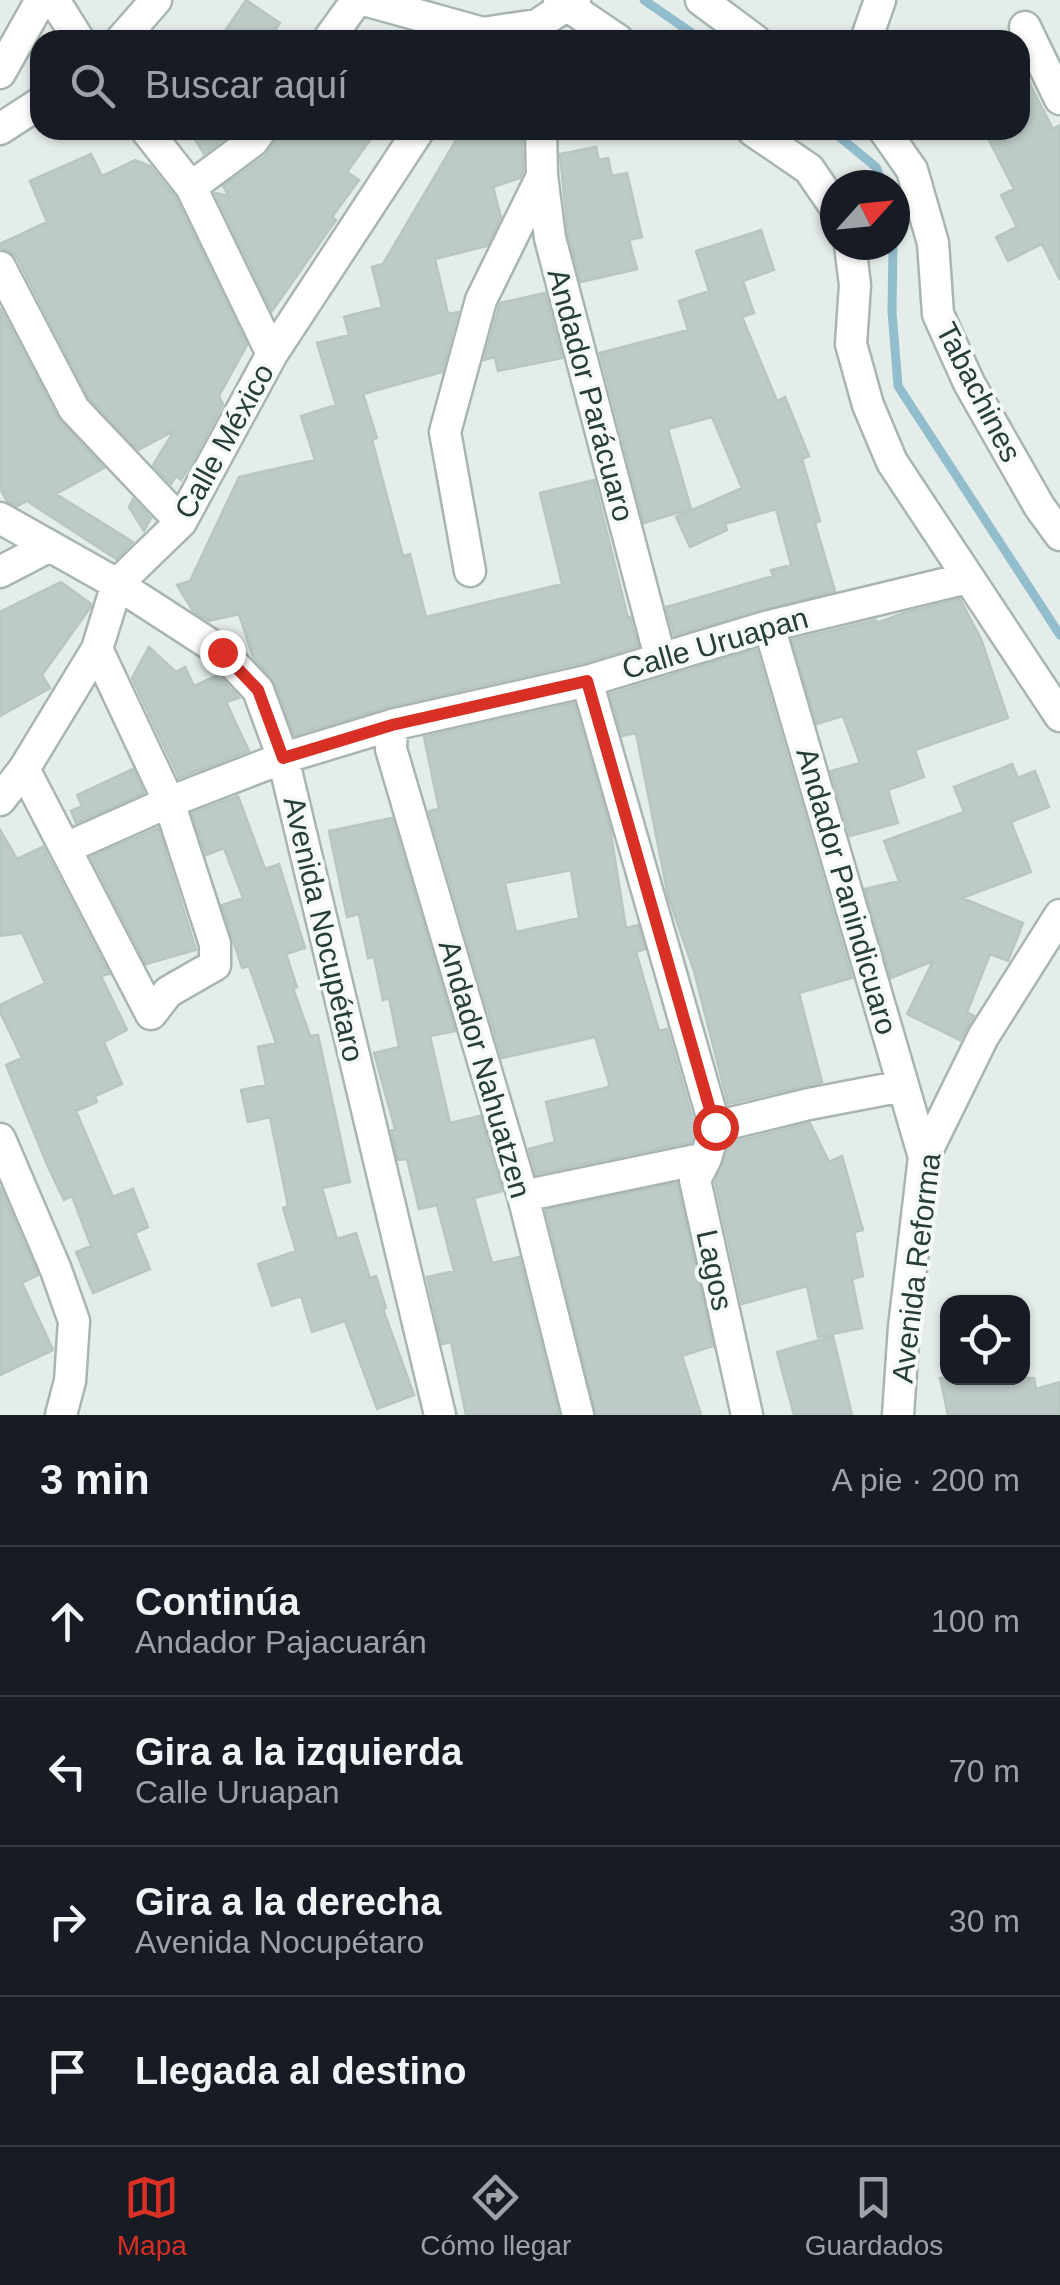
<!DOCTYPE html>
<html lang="es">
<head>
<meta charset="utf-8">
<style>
  body { margin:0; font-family:Arial,sans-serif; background:#242831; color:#f1f3f6 }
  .controls { position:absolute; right:30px; bottom:30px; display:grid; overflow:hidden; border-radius:20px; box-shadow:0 2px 8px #0004 }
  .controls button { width:90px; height:90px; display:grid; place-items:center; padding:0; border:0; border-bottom:2px solid #363941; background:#171b24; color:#f1f3f6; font:50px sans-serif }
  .compass { position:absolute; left:820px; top:170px; width:90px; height:90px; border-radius:50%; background:#171b24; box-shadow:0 2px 8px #0004; rotate:63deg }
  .stop { position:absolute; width:30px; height:30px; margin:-22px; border:8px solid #d93025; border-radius:50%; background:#fff }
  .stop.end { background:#d93025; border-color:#fff; box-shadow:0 2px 10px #0008 }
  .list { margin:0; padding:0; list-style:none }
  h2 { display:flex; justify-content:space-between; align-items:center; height:130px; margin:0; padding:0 40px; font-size:42px }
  h2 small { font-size:32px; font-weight:400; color:#9ea1a6 }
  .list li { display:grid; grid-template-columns:65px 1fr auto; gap:30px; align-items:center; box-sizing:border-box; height:150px; padding:0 40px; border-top:2px solid #363941 }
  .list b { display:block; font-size:38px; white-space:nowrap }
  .list p { margin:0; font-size:32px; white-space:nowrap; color:#9ea1a6 }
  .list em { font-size:32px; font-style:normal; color:#9ea1a6 }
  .icon { flex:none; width:55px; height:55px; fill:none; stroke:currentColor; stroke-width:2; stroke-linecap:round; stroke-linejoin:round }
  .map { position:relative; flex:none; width:1060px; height:1415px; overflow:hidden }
  .search { position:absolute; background:#171b24; box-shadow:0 2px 8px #0004; left:30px; right:30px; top:30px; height:110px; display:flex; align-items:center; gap:25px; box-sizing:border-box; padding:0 35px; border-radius:30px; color:#9ea1a6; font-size:38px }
  .sheet { height:730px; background:#171b24 }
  nav { display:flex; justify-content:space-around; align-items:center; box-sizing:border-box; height:140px; border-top:2px solid #363941; background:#171b24; font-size:28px; color:#9ea1a6 }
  nav a { display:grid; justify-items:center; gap:5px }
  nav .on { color:#d93025 }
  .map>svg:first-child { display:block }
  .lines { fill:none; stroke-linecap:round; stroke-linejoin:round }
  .stream { stroke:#92bdcd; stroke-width:9 }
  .building { fill:#bdcac7; stroke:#b8c6c2; stroke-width:2.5; fill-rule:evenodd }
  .minor-casing { stroke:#a8b5b2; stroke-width:35 }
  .minor { stroke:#fff; stroke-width:30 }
  .route { stroke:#d93025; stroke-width:12 }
  .labels { text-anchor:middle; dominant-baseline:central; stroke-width:8; stroke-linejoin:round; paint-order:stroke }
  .street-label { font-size:30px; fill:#263d3a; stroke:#f5faf8 }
</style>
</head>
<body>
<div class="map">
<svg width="1060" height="1415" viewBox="0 0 1060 1415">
  <rect width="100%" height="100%" fill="#e5edea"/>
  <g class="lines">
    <!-- stream -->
    <path class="stream" d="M644,0L702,40
      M831,130L876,167L883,185
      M893,245L892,312L898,386L1060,635"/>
  </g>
  <!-- building -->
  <path class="building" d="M246,0L280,23L268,40H219Z
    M1020,65L1053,129L1060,125V280L1042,244L1008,261L996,237L1017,227L1001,195L1014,189L989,140L1009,130H1020Z
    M189,130H231L233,132L204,154Z
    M279,130H357L370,140L347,172L359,180L332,217L336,220L272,311L215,193L229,196L223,186L265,156L276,141Z
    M462,130H522L523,172L520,178L493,187L501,217L487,246L435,259L448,314L458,312L442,372L363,394L377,438L372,440L403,556L410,554L426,617L562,584L540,493L594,480L628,618L630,617L638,646L582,663L388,707L294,735L275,683L253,657L239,614L209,621L193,611L177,585L190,581L239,477L315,460L301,416L336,405L317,343L349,335L344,317L382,307L372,267L383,264Z
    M596,147L599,160L608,158L612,176L627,173L642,237L629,240L637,269L581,282L568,234L560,154Z
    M91,154L102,176L135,160L150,166L175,197L247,345L219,396L223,404L191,464L181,480L176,476L171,484L153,465L174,431L138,450L89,398L17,258L9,251L0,248V244L47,222L30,181Z
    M761,230L774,270L743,281L754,313L742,317L777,401L785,397L809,456L802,459L820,521L815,523L835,591L674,635L666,607L773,576L771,570L791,565L776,509L725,524L727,530L690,547L676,517L742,488L712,417L668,429L691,509L644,523L600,353L688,330L679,301L709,291L696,251Z
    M545,293L562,358L498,371L495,357L484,360L500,303Z
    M0,308L58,418L104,468L56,494L133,542L116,559L27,501L17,506L7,501L0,488Z
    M133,499L151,518L144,531L129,507Z
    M61,582L91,604L90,608L42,675L50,688L0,716V612Z
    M960,599L981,639L1008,718L915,750L924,777L888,790L898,823L850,836L831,771L860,763L843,716L817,724L792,640L876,620L877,623L904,613Z
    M149,647L176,672L185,667L194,686L218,675L239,698L226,702L249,751L179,778L132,678Z
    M756,649L852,978L799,993L822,1082L728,1104L694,971L668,896L636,733L622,736L610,694Z
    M574,703L610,828L626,928L638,925L645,949L636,952L659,1031L667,1029L695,1127L691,1142L536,1174L529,1149L555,1142L546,1102L609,1087V1083L595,1037L502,1058L429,811L439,809L424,737ZM571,870L579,918L516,932L505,883Z
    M1012,764L1018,778L1035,771L1049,807L1011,822L1031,872L962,898L1023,923L1008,961L990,954L967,1012L974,1016L960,1040L907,1014L933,961L891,978L865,889L899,881L884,841L964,812L954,787Z
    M133,769L144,793L76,823L71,811L82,806L77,795Z
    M238,796L265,869L279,864L305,948L286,954L297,987L293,988L310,1036L318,1035L350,1182L322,1188L337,1239L356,1233L370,1278L376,1276L386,1308L383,1309L414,1395L377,1409L345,1321L312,1332L301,1296L272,1306L258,1264L296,1251L283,1208L288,1206L270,1117L248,1122L241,1090L266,1085L258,1047L276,1043L249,966L242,968L222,905L243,898L224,848L206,855L192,813Z
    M392,818L455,1031L430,1036L450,1123L480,1116L502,1191L474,1198L492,1263L519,1257L559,1415H466L451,1342L442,1344L427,1277L454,1271L437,1205L419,1209L407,1159L398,1160L391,1130L395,1129L374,1053L399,1047L389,998L383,1000L374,957L368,958L359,914L347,917L329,831Z
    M158,828L196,950L146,964L91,857Z
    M0,830L17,859L43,847L109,974L101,976L127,1030L104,1042L122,1084L95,1096L97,1102L76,1111L113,1197L133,1189L148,1227L135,1233L150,1269L93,1293L76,1252L91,1246L72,1196L64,1200L49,1169L6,1065L22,1058L0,1012V1005L45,983L22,933L0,936Z
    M810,1123L829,1162L842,1156L863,1230L854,1232L863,1276L852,1279L862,1328L818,1337L807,1286L742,1304L715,1182L730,1143Z
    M677,1183L713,1346L682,1356L701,1415H596L546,1210Z
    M0,1187L38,1275L22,1283L53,1350L0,1375Z
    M833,1336L852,1415H794L777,1352Z
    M940,1378H1034L1036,1389L1060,1382V1415H948Z"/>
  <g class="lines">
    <defs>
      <path id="minor" d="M54,0L79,40
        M364,0L483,33
        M559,0L618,40
        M701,0L755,40
        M1025,27L1060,99
        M121,40L156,0
        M328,40L357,0
        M478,40L483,33L537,25L575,0
        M866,40L880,0
        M0,73L41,0
        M0,129L40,103
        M146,130L191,187L272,354
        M541,130L542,176L550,238L660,657
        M752,130L809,169L835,207
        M884,130L912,170L933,243L938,314L969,383L1039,506L1060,535
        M191,187L253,141L261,130
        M850,245L855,285L851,344L868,405L892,462L1060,716
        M0,267L74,409L181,522
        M0,518L117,584L222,652L258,690L283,758L440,1415
        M470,571L445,432L481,300L542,176
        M0,572L50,546
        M769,626L924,1157
        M587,681L715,1127
        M392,725L391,749L523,1196L578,1415
        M24,769L151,1014L168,992L215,965V944L169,802L97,649
        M0,800L24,769L97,649L117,584L181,522L272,354L419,130
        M66,848L169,802L283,758L392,725L587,681L769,626L968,578
        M715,1127L706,1158L695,1180L747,1415
        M715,1127L809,1104L903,1086
        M0,1139L56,1270L74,1321L70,1381L61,1415
        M523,1196L706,1158
        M898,1415L904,1327L924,1157L983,1037L1060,915"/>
    </defs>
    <!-- minor casing -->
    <use href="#minor" class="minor-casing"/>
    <!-- minor -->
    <use href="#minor" class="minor"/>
  </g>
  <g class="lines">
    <!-- route -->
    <path class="route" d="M222,652L258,690L283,758L392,725L587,681L715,1127"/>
  </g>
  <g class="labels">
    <!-- street labels -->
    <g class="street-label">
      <text transform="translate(979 392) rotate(63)">Tabachines</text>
      <text transform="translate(591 395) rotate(75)">Andador Parácuaro</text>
      <text transform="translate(224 441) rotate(-61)">Calle México</text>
      <text transform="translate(715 643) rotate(-16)">Calle Uruapan</text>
      <text transform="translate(847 891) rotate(74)">Andador Panindicuaro</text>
      <text transform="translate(324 929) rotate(77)">Avenida Nocupétaro</text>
      <text transform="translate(485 1069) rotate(74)">Andador Nahuatzen</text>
      <text transform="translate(916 1268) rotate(-83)">Avenida Reforma</text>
      <text transform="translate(715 1270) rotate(78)">Lagos</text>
    </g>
  </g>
</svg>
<div class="controls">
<button><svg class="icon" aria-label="locate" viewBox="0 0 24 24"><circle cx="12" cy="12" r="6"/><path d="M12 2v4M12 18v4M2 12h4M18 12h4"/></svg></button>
</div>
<svg class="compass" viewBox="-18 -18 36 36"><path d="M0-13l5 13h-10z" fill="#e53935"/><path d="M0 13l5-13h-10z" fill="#9ea1a6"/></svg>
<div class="stop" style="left:715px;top:1127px"></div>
<div class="stop end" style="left:222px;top:652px"></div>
<div class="search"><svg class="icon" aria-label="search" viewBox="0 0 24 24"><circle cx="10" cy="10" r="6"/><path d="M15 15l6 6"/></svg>Buscar aquí</div>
</div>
<section class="sheet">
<h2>3 min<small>A pie · 200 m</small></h2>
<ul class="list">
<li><svg class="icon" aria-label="ahead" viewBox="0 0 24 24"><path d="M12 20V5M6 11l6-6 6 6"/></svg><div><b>Continúa</b><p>Andador Pajacuarán</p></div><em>100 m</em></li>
<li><svg class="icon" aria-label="left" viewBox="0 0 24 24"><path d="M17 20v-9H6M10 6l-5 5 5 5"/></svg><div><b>Gira a la izquierda</b><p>Calle Uruapan</p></div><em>70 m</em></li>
<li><svg class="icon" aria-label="right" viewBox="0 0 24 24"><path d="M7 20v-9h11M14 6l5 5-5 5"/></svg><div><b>Gira a la derecha</b><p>Avenida Nocupétaro</p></div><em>30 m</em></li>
<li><svg class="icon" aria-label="arrive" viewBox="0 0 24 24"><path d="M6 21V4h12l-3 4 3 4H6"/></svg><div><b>Llegada al destino</b></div></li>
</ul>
</section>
<nav>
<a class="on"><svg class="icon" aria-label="map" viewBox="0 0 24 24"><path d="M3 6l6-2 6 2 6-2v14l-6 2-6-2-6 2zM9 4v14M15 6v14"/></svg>Mapa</a>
<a><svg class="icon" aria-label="directions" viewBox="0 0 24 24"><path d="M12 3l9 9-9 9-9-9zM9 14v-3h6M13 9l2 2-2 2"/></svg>Cómo llegar</a>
<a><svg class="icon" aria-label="saved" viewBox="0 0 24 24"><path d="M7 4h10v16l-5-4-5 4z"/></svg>Guardados</a>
</nav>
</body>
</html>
